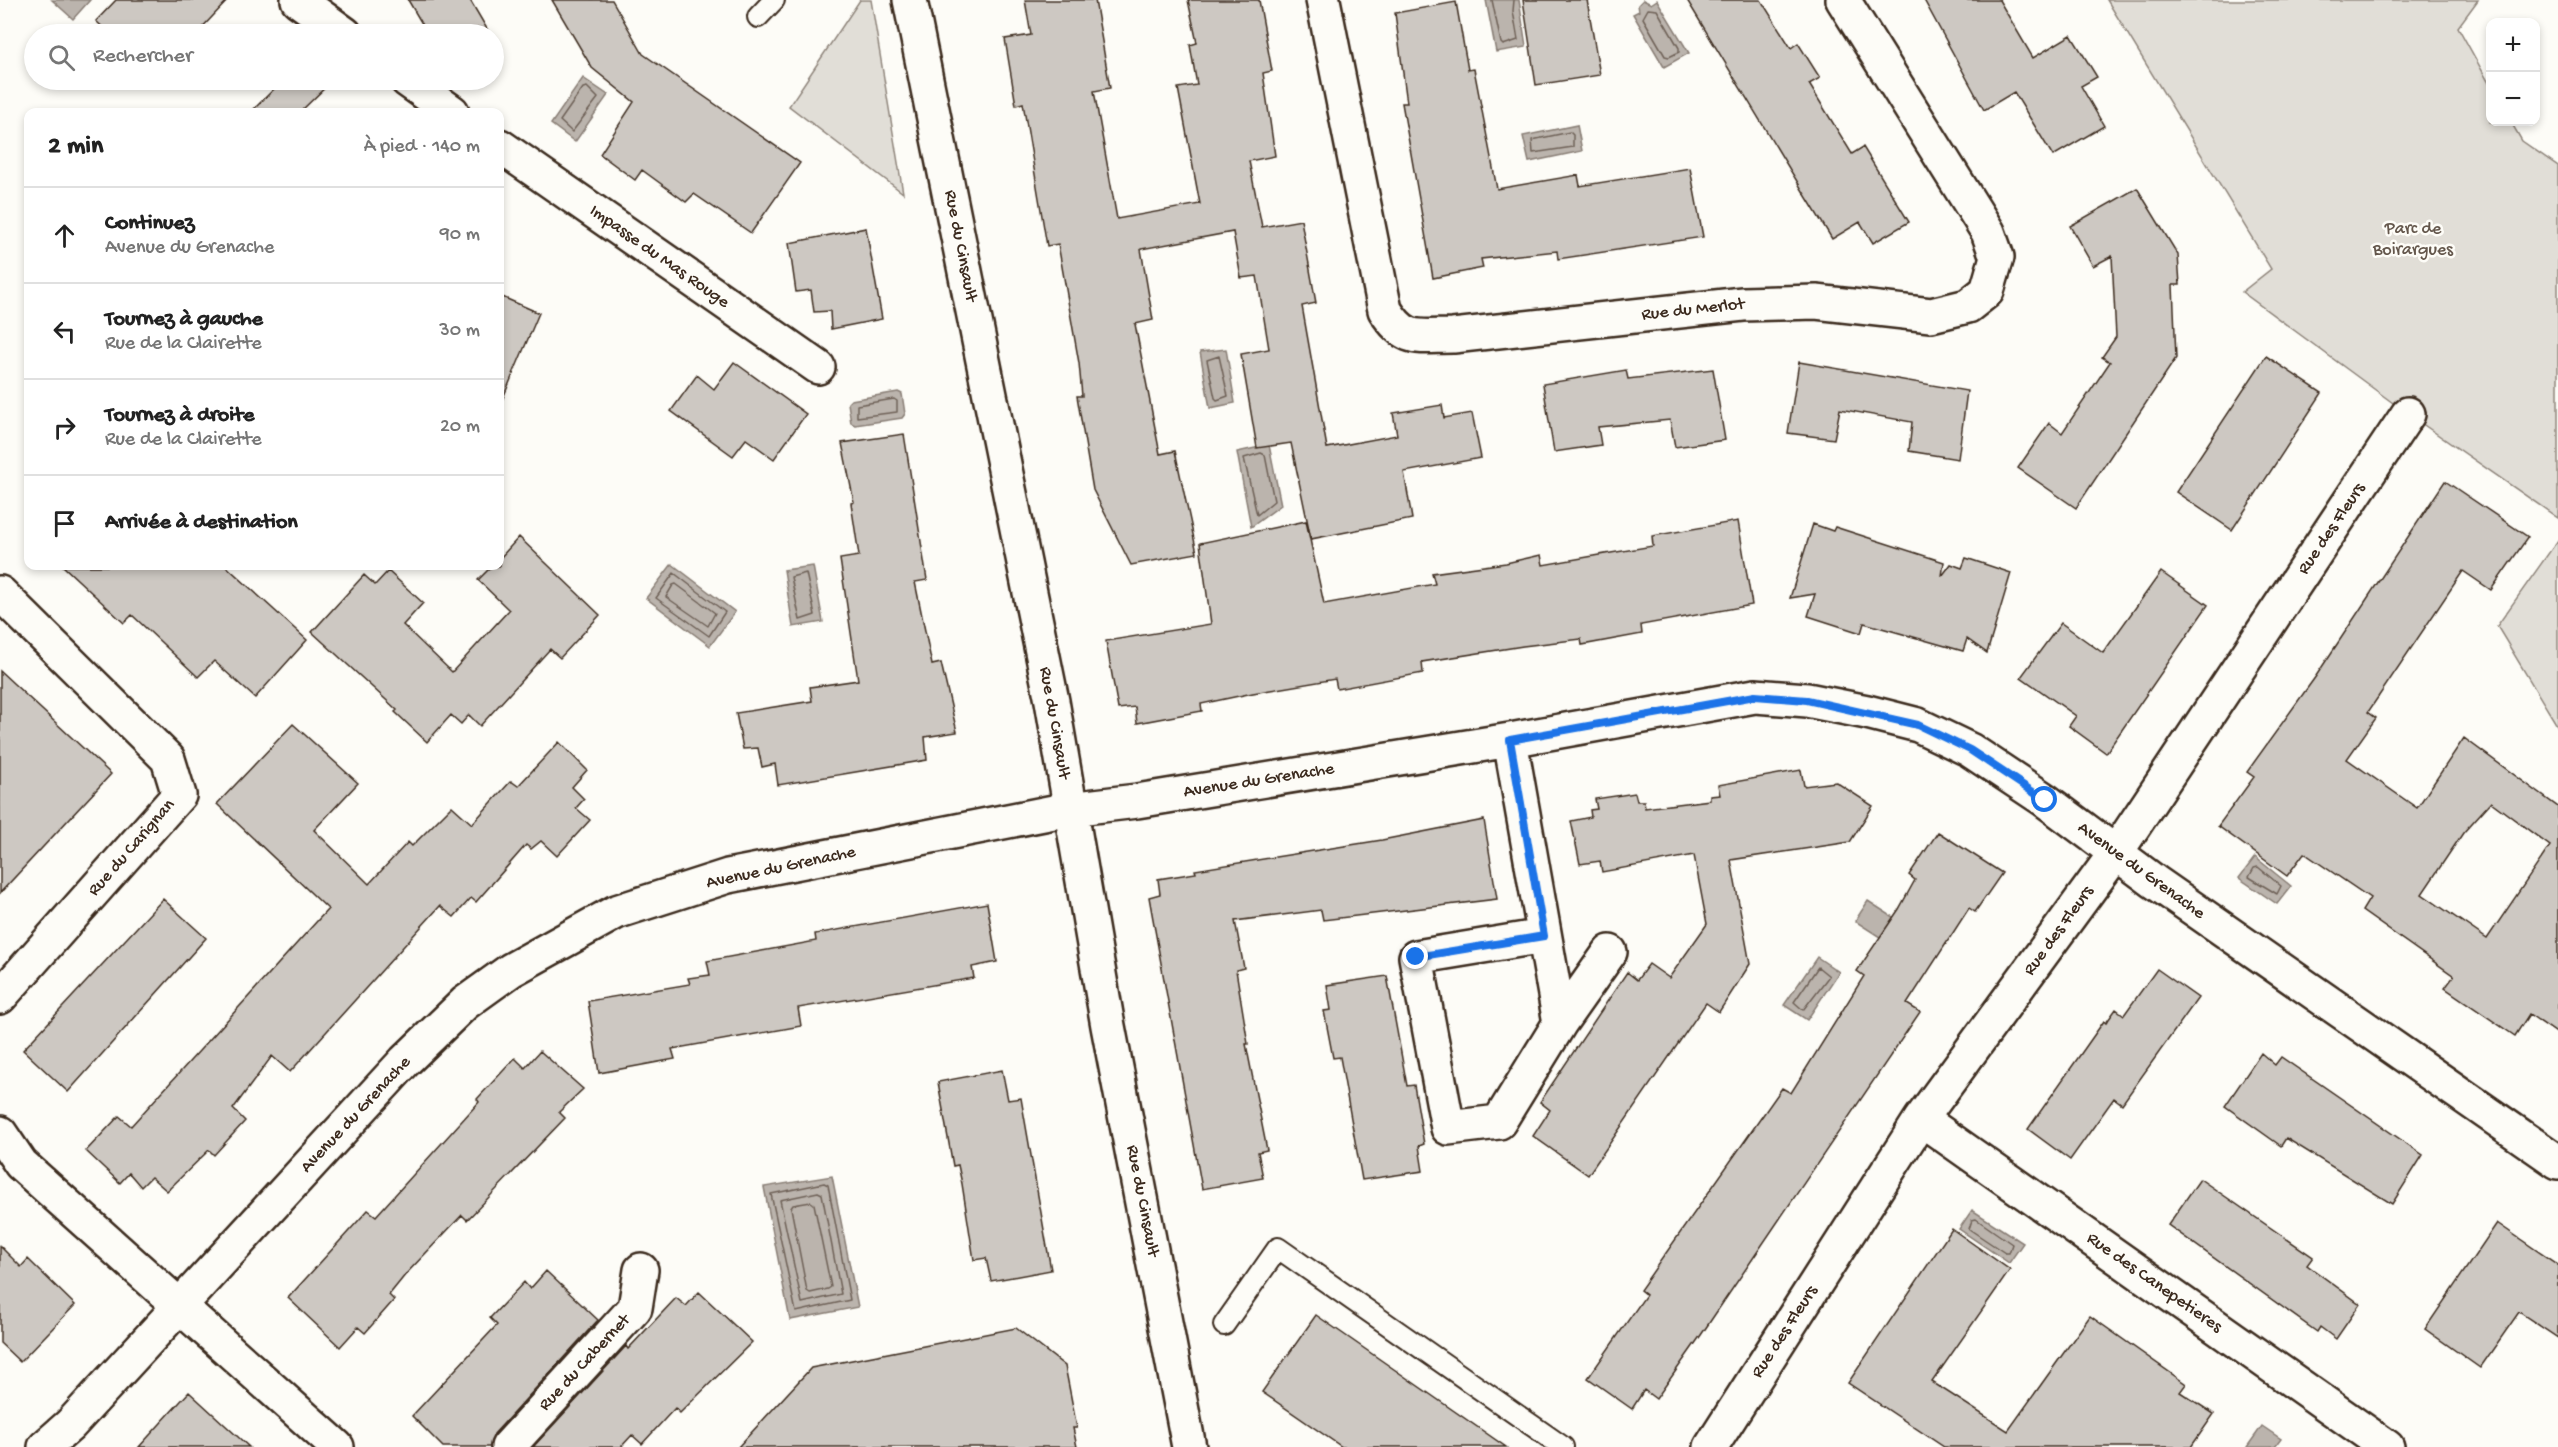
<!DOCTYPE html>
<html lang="fr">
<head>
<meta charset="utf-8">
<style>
  body { margin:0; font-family:"Gochi Hand",sans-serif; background:#f6f6f6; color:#222 }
  .controls { position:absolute; right:18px; top:18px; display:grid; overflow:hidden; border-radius:12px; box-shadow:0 3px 9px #0003 }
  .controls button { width:54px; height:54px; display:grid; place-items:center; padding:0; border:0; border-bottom:2px solid #e0e0e0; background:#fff; color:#222; font:30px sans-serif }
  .stop { position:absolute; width:18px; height:18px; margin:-14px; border:4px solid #1a73e8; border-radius:50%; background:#fff }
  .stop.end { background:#1a73e8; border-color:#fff; box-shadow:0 2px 6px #0008 }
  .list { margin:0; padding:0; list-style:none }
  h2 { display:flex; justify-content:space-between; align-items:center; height:78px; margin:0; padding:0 24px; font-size:26px }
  h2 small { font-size:20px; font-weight:400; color:#767676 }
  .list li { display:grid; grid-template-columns:39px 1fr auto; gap:18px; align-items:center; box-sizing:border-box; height:96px; padding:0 24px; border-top:2px solid #e0e0e0 }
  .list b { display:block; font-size:22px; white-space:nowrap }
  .list p { margin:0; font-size:20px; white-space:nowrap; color:#767676 }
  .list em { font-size:20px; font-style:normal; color:#767676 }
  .icon { flex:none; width:33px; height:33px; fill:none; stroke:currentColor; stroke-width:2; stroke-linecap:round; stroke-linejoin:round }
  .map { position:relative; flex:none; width:2558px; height:1447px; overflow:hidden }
  .search { position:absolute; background:#fff; box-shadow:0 3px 9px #0003; left:24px; top:24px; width:480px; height:66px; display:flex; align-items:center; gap:15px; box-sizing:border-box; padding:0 21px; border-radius:33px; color:#767676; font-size:22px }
  .panel { position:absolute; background:#fff; box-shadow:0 3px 9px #0003; left:24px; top:108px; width:480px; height:462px; border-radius:12px }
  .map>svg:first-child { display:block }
  .green { fill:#e1ded7; stroke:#8e847a; stroke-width:1.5 }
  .water { fill:#bbb4ad; stroke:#887d74; stroke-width:1.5 }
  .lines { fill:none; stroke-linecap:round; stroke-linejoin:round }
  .shore { stroke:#6e6157; stroke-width:1.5 }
  .building { fill:#cdc8c2; stroke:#3b2a1e; stroke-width:1.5; fill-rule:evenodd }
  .service-casing { stroke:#3b2a1e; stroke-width:24 }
  .minor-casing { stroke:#3b2a1e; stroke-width:38 }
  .service { stroke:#fdfcf7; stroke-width:20 }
  .minor { stroke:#fdfcf7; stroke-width:33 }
  .route { stroke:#1a73e8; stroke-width:8 }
  .labels { text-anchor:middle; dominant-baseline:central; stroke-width:5; stroke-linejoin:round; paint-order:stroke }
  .park-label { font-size:18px; fill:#64574c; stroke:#fdfcf7 }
  .street-label { font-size:18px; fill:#3b2a1e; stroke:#fdfcf7 }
</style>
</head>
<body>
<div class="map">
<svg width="2558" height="1447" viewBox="0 0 2558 1447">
  <rect width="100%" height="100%" fill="#fdfcf7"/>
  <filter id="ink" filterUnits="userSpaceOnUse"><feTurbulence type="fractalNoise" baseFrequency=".0167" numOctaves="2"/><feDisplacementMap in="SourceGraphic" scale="12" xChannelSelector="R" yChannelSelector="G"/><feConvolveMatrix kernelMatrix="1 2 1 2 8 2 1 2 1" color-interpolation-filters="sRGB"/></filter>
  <g filter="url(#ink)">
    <!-- green -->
    <path class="green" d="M860,0H871L903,193L789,106Z
      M2107,0H2478L2458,27L2490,85V122H2511L2522,141L2558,166V518L2408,414L2242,292L2271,269Z
      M2558,540V727L2497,626Z"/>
    <!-- water -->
    <path class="water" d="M52,0H90L73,19Z
      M1486,0H1519L1526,47L1496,52Z
      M1643,0L1651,4L1657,0L1689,53L1664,67L1633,14L1639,11L1638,5Z
      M583,78L608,95L575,142L551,124Z
      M1577,125L1582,151L1529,162L1523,136Z
      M1226,349L1235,403L1210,408L1200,352Z
      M898,392L902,394L905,414L902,418L855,425L851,423L848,403L851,400Z
      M1269,445L1281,505L1251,527L1237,452Z
      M672,564L735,612L710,646L646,598Z
      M813,566L823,622L793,627L784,570Z
      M2255,857L2291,886L2277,904L2239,878Z
      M1868,901L1913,930L1900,950L1855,921Z
      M1817,957L1839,972L1807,1020L1784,1005Z
      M832,1176L858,1307L790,1320L764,1187Z
      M1972,1210L2023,1243L2009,1263L1959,1229Z
      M2262,1426L2281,1439L2275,1447H2247Z"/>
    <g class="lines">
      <!-- shore -->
      <path class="shore" d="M1492,0L1501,43L1503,45L1518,40L1513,11L1514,0
        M1648,9L1657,10L1679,48V52L1669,57L1665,56L1643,18Z
        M587,87L598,98L572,132L560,121L583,88Z
        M1570,132L1573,135V147L1533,153L1532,140Z
        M1219,356L1228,396L1217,400L1215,398L1207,360Z
        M894,399L897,401V412L857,417V405Z
        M1261,453L1265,455L1274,501L1257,515L1244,458Z
        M674,573L725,612L709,636L656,598Z
        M806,573L815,615L800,620L791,577Z
        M676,584L715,613L708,626L666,597L673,585Z
        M2258,867L2281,886L2277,894L2249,877L2254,868Z
        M1818,967L1829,976L1803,1010L1794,1002Z
        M824,1183L828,1185L850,1300L796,1312L771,1194Z
        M818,1192L822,1194L841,1294L802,1303L780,1200Z
        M811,1202L814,1204L831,1287L828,1289L810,1293L807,1291L791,1208L793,1205Z
        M1976,1219L2012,1244L2009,1253H2005L1969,1229L1972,1220Z"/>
    </g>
    <!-- building -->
    <path class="building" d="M116,0H228L196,34H110L96,21Z
      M408,0H470L490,34H428Z
      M552,0H612L643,54L800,163L751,233L694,194L686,202L642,170L635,180L600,154L634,102L592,68Z
      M1025,0H1095L1110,88L1094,91L1117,219L1200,204L1178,88L1197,85L1190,45L1197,43L1188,0H1259L1272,71L1263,73L1275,156L1249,161L1262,227L1301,220L1316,303L1302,306L1327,448L1397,435L1393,413L1442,405L1444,418L1472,413L1481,458L1404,472L1412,519L1311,539L1291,443L1257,448L1241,354L1269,349L1257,276L1241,278L1233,232L1141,249L1153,320L1135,324L1160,454L1175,451L1197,553L1131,565L1093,490L1077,396H1082L1079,363L1058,244L1047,246L1023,103L1016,105L1005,39L1031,35Z
      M1523,0H1587L1600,75L1536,85Z
      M1687,0H1761L1791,48L1798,43L1820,78L1809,84L1852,154L1863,147L1909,222L1873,243L1860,222L1832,239Z
      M1924,0H1999L2033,58L2071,35L2097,77L2081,86L2104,126L2053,156L2014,92L1984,110Z
      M1456,2L1468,70L1474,69L1497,189L1578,175L1580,186L1690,168L1703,237L1558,259L1557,251L1481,259L1483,268L1433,278L1402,103H1407L1395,13Z
      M283,80H333L300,112H251Z
      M2137,188L2178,255L2180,285H2173L2176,358L2076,508L2018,468L2049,423L2062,433L2110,362L2102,357L2116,337L2112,256L2093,266L2070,226Z
      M866,228L882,319L831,329L830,311L814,312L811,290L796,292L789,243Z
      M500,296L539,313L500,405Z
      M2266,356L2322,393L2232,530L2176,492Z
      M734,362L806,414L774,459L746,439L733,456L671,411L697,375L714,389Z
      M1799,362L1967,391L1958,459L1909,451L1912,422L1840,409L1834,439L1788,433Z
      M1713,369L1725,440L1675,447L1670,420L1598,427L1601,445L1554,452L1543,384L1626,370L1628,379Z
      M904,434L927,580L915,582L932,665L941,663L957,732L925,737L927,760L778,785L775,764L762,767L758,748L743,749L736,713L812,701L810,687L858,680L840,559L859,556L851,503L854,502L842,443Z
      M2445,481L2528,537L2491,590L2463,571L2368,712L2376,718L2347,759L2417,808L2464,738L2558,807V1034L2529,1014L2515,1036L2445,988L2454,976L2362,911L2370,898L2304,853L2287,876L2218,826L2254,777L2247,772L2316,676ZM2491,802L2550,846L2487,939L2422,894L2463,833Z
      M1306,521L1324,604L1435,584L1432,573L1506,563L1541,555L1543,565L1599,555L1653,546L1652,536L1738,521L1752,605L1641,625L1642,634L1582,645L1581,639L1523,646L1422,662L1423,673L1337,689L1335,679L1253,693L1201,704L1202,711L1137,723L1135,707L1118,709L1106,641L1211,624L1200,543Z
      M1813,524L1833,531L1835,527L1944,562L1942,576L1951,564L1962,568L1966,558L2011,573L1987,653L1967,639L1963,651L1864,623L1861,633L1808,616L1815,594L1790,598Z
      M519,537L600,615L560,658L550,649L480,726L469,715L461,724L451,715L427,742L395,712L397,710L312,632L364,575L375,585L388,571L423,603L403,625L452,672L509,610L478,580L492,566H500V558Z
      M63,566H226L307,640L255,698L214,661L198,677L132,615L124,623Z
      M2161,572L2208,605L2106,753L2069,726L2076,716L2021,677L2061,623L2103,653Z
      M0,671L111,774L0,893Z
      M293,724L358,783L314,830L369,884L408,842L412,846L452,806L472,824L511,781L518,786L559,742L587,770L572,787L584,799L576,808L590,820L557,856L541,841L531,849L526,845L476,902L471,898L454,917L440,906L290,1072L272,1056L233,1109L245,1121L214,1155L209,1150L167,1191L151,1177L141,1187L129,1173L120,1183L86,1151L119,1116L131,1126L328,909L217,804Z
      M1801,770L1804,786L1836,782L1873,806L1850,842L1731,860L1750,964L1719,1012L1706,1003L1588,1175L1533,1136L1550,1110L1540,1102L1627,972L1637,980L1649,964L1669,978L1707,924L1694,855L1602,872L1600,861L1580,864L1571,821L1591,817L1590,810L1597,809L1595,799L1635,793L1637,801H1644L1645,808L1710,800V796L1720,795L1718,785Z
      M1484,820L1497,899L1323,920L1321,910L1235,921L1244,968L1236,970L1248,1044H1246L1267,1150L1258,1152L1263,1178L1202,1189L1149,897L1160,894L1158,879L1196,873L1195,870L1382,840Z
      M1938,832L2002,873L1975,912L1969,908L1907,1004L1920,1012L1701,1335L1656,1399L1644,1390L1632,1409L1588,1378L1646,1295L1640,1290L1782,1088L1791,1093L1864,976L1857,971L1899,909L1915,880L1909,875Z
      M163,899L206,938L68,1092L23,1050Z
      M987,903L997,962L972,967L974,978L798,1008L801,1026L672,1049L675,1059L599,1073L588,1001L690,984L688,978L710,975L707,961L816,941L815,934Z
      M2157,969L2198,998L2122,1104L2114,1098L2070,1160L2028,1129L2104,1021L2106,1023L2116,1009L2124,1015Z
      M1387,976L1407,1086L1414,1085L1424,1144L1419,1146L1423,1171L1362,1180L1340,1057L1333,1058L1324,1011L1331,1010L1327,985Z
      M540,1051L583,1089L559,1112L565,1118L467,1220L462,1215L406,1274L389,1295L394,1300L365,1333L358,1327L340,1347L288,1298L368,1210L376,1216L479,1102L477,1099L515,1058L525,1068Z
      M2261,1053L2275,1065L2281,1057L2423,1155L2392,1204L2286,1138L2281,1146L2225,1106Z
      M1002,1070L1008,1100L1021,1098L1051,1270L991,1281L986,1258L974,1260L962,1184L958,1165L953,1166L938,1082Z
      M2200,1179L2313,1257L2307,1265L2360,1304L2336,1339L2320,1327L2317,1332L2168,1225Z
      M2497,1223L2558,1265V1338L2519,1312L2480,1368L2425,1329Z
      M1952,1229L2010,1270L1932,1382L2008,1431L2090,1316L2186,1384L2180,1392L2214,1414L2191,1447H1944L1848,1383Z
      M0,1246L21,1267L28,1259L75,1305L20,1362L0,1343Z
      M546,1271L598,1320L494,1434L490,1447H443L412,1416L497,1325L490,1318L524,1282L530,1289Z
      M699,1292L752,1342L680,1413L675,1408L642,1444L632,1435L621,1447H533L626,1346L628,1349L676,1298L686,1306Z
      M1316,1315L1506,1447H1342L1262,1392Z
      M1016,1328L1065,1366L1077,1428H1073L1077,1447H738L811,1368Z
      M189,1392L249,1447H139Z"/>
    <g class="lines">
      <defs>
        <path id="service" d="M758,17L774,0
          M1224,1325L1278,1248L1563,1447"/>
        <path id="minor" d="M298,0L345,34
          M910,0L1052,701L1108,1026L1189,1447
          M1323,0L1385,310C1406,343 1418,336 1453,336L1743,304L1816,302L1931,315L1968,306L1987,291L1997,257L1988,232L1843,0
          M407,80L452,112
          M500,146L818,367
          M0,593L168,759L179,795L0,997
          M1510,740L1560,1023
          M1544,936L1416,957L1448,1128L1499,1122L1560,1023L1610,952
          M1921,1119L2387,1447
          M0,1133L21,1164L337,1447
          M45,1447L70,1425L405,1061L465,1003L511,970L616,912L728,876L1069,809L1137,801L1510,740L1755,696L1807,700L1867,712L1918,725L1970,750L2045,800L2155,882L2558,1162
          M508,1447L635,1308L641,1270
          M1711,1447L1921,1119L2115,854L2408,414"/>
      </defs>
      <!-- service casing -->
      <use href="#service" class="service-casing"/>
      <!-- minor casing -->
      <use href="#minor" class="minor-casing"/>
      <!-- service -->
      <use href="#service" class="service"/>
      <!-- minor -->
      <use href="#minor" class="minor"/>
    </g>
  </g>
  <g class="lines" filter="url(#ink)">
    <!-- route -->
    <path class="route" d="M1416,957L1544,936L1510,740L1755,696L1807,700L1918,725L1970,750L2045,800"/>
  </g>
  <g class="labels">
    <!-- park labels -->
    <g class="park-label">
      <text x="2413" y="229">Parc de<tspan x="2413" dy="21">Boirargues</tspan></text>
    </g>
    <!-- street labels -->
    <g class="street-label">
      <text transform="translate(960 246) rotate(79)">Rue du Cinsault</text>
      <text transform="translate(659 257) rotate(35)">Impasse du Mas Rouge</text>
      <text transform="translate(1693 310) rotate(-6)">Rue du Merlot</text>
      <text transform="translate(2332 529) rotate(-56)">Rue des Fleurs</text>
      <text transform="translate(1054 723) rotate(80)">Rue du Cinsault</text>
      <text transform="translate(1259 781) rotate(-9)">Avenue du Grenache</text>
      <text transform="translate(132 848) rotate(-49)">Rue du Carignan</text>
      <text transform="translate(781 868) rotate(-12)">Avenue du Grenache</text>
      <text transform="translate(2141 871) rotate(36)">Avenue du Grenache</text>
      <text transform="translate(2059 931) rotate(-54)">Rue des Fleurs</text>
      <text transform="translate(356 1115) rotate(-47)">Avenue du Grenache</text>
      <text transform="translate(1142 1201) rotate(79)">Rue du Cinsault</text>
      <text transform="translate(2154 1283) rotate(35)">Rue des Canepetieres</text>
      <text transform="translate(1785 1332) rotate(-57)">Rue des Fleurs</text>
      <text transform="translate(585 1363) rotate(-47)">Rue du Cabernet</text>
    </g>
  </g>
</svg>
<div class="controls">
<button>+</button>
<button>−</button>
</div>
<div class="stop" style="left:2045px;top:800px"></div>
<div class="stop end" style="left:1416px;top:957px"></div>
<div class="search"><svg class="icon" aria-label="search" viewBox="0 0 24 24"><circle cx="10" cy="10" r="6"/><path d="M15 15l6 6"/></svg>Rechercher</div>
<section class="panel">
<h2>2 min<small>À pied · 140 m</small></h2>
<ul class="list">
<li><svg class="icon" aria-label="ahead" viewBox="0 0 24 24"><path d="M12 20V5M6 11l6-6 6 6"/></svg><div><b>Continuez</b><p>Avenue du Grenache</p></div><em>90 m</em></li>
<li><svg class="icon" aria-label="left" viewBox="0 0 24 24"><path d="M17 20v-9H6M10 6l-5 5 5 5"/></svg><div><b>Tournez à gauche</b><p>Rue de la Clairette</p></div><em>30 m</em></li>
<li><svg class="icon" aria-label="right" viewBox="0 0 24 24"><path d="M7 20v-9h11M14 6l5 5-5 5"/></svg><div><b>Tournez à droite</b><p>Rue de la Clairette</p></div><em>20 m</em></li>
<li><svg class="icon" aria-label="arrive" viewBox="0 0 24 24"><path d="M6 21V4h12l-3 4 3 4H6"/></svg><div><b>Arrivée à destination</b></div></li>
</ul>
</section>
</div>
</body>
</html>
